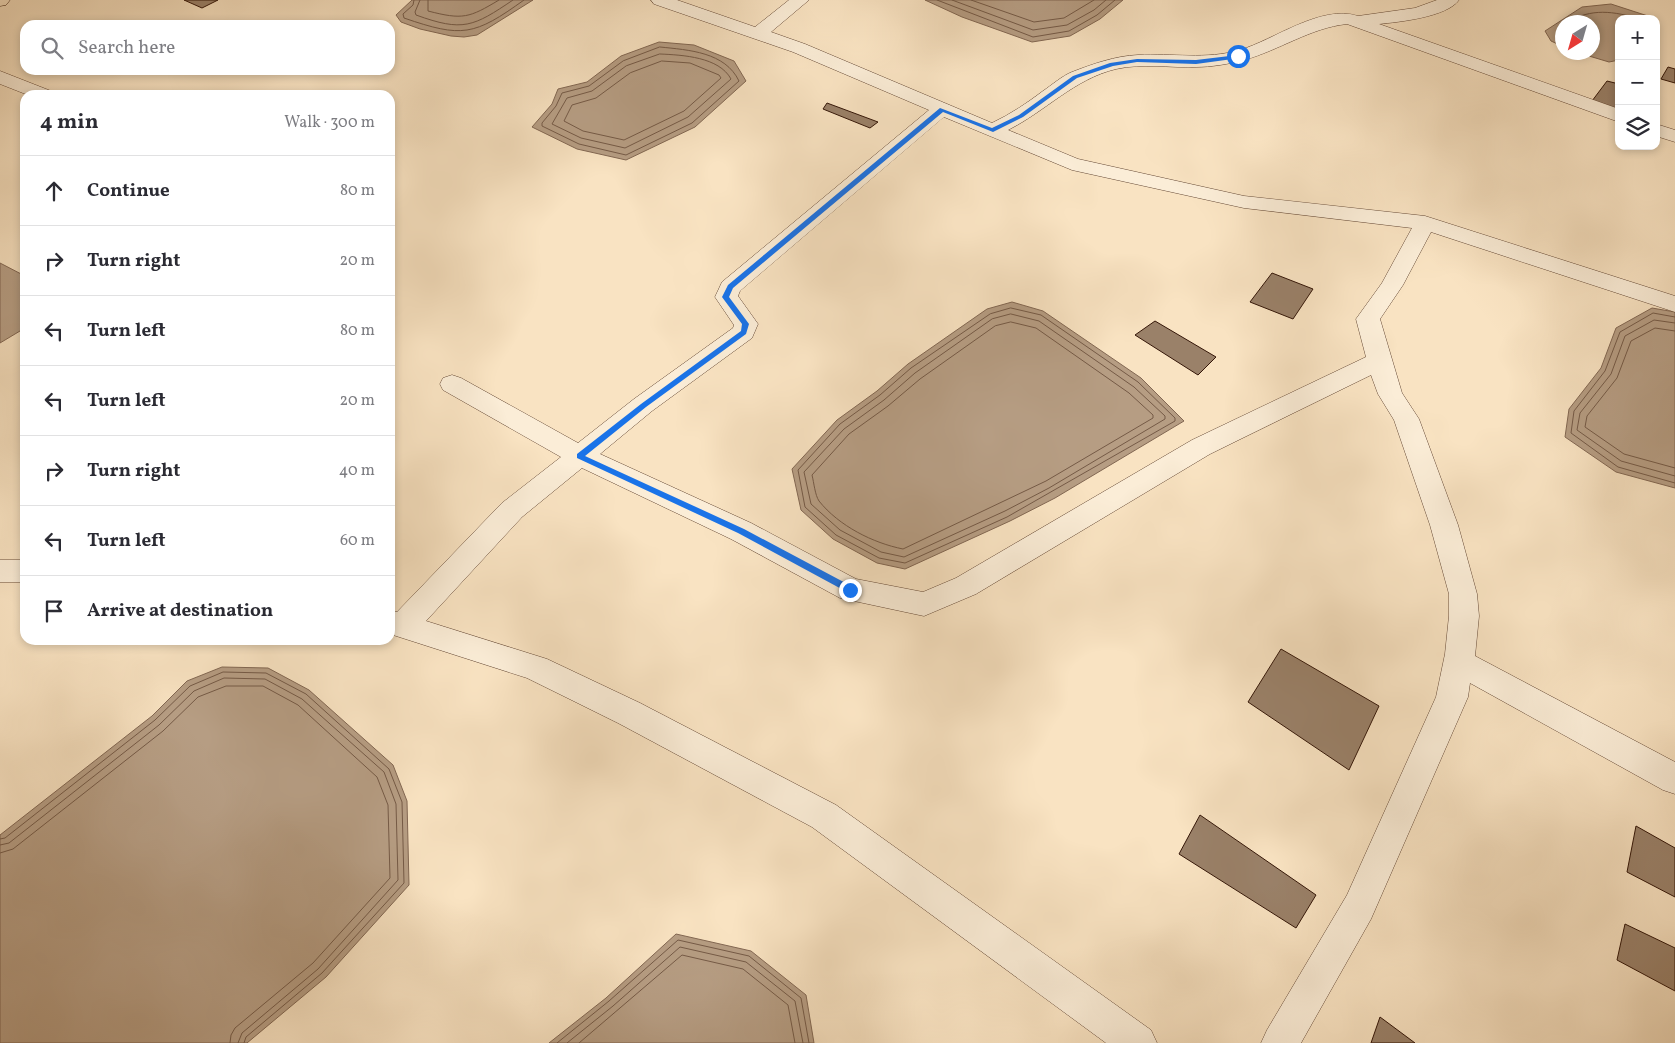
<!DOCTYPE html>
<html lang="en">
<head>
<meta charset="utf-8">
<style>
  body { margin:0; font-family:Vollkorn,serif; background:#f7f7f7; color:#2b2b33 }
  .controls { position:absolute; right:15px; top:15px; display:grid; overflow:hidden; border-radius:10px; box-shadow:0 2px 8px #0003 }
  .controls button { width:45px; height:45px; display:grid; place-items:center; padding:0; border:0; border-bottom:1px solid #e1e1e2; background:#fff; color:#2b2b33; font:25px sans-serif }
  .compass { position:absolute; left:1555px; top:15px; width:45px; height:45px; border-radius:50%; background:#fff; box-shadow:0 2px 8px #0003; rotate:217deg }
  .stop { position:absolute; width:15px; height:15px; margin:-11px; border:4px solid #1a73e8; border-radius:50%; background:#fff }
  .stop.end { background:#1a73e8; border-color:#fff; box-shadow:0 1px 5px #0008 }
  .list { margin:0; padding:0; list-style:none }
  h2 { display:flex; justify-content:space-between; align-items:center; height:65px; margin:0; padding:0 20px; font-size:21px }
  h2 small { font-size:16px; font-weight:400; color:#7c7c81 }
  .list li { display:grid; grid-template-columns:32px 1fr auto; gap:15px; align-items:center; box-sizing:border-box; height:70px; padding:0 20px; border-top:1px solid #e1e1e2 }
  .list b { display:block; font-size:19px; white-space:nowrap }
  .list em { font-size:16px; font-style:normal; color:#7c7c81 }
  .icon { flex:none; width:28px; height:28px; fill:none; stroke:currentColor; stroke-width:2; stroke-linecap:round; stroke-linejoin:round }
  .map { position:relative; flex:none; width:1675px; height:1043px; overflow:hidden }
  .search { position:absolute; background:#fff; box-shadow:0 2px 8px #0003; left:20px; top:20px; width:375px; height:55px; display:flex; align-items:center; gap:12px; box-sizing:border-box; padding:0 18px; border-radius:15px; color:#7c7c81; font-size:19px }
  .panel { position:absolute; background:#fff; box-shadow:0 2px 8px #0003; left:20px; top:90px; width:375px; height:555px; border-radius:15px }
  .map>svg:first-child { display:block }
  .water { fill:#b69d83; stroke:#826752 }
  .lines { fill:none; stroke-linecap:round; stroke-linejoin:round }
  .shore { stroke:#755a46; stroke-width:1 }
  .building { fill:#9a8169; stroke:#341608 }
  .minor-casing { stroke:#654936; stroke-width:1 }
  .highway-casing { stroke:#341608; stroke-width:1 }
  .minor { fill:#fbedd7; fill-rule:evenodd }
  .highway { fill:#f9e3c2; fill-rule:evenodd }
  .route { fill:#1a73e8 }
</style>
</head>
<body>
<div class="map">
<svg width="1675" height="1043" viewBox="0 0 1675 1043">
  <rect width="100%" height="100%" fill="#f9e3c2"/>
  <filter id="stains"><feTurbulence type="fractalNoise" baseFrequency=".004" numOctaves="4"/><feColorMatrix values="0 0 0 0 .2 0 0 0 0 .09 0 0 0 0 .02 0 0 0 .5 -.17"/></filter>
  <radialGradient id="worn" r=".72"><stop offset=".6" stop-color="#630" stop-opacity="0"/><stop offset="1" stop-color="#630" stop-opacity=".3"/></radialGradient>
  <!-- water -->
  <path class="water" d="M412,0H533L477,35L464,37L451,36L420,29L401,22L396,15Z
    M925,0H1123L1100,19L1070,36L1032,42L962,17Z
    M1611,4L1651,17V19H1619V60L1609,62L1579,53L1592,52V22H1562V46L1551,41L1545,31L1582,7Z
    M659,42L694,45L734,61L746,81L695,127L626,160L577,149L532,127L552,104L558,89L587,82L621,56Z
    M0,263L25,276V328L0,343Z
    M1012,302L1043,311L1141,378L1184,421L1055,498L1010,521L905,569L877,563L833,539L801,510L792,469L837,420L877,391L908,364L987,309Z
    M1652,308L1675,312V488L1616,472L1565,437L1569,409L1601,368L1616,328Z
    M222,667L268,668L309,690L393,765L407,801L409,885L326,977L247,1043H0V835L152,716L187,681Z
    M676,934L751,951L806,995L814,1043H549L606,998Z"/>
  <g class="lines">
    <!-- shore -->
    <path class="shore" d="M414,0L413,5L403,14L404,18C462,38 474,36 524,0
      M420,0L415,12L416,15C463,32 473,27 513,0
      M428,0V11C463,20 469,18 499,0
      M937,0L1033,37L1069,31L1097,15L1115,0
      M952,0L1033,30L1067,25L1094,10L1106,0
      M971,0L1034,22L1064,18L1094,0
      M1567,22C1592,8 1613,11 1640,19
      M660,47C689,50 725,52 739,81L692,123L626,155L579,144L542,126V123L556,106L562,93L589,86L623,61Z
      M660,54C683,55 719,57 731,79L688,117L625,148L581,138L552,124L567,98L592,91L626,66Z
      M662,61L690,63L719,75L721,78L684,111L624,140L583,131L564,121L572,105L596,98L630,73Z
      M1011,308L1041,315L1138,382L1175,418V421L1007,517L905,563L879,558L836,535L805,507L798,470L840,424L880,395L911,368L990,314Z
      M1011,314L1039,321L1134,387L1165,416V419L1049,488L1005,511L904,557L881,552L840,530L811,504L804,472L844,429L884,400L915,373L992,319Z
      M1675,317L1653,313L1620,332L1605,371L1574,411L1571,433L1618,467L1675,483
      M1011,322L1036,328L1129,393L1153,415V418L1046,481L903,549C873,543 839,526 819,501C815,495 814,483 812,475L849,434L888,406L920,379L995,326Z
      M1675,323L1654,320L1625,336L1611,374L1580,413L1577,430L1621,461L1675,476
      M1675,331L1655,328L1631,341L1617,378L1587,416L1585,427L1624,454L1675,468
      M0,839L5,838L155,720L190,686L223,672L266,673L306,694L389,769L402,802L404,883L322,973L246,1037L244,1043
      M0,845L9,843L159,725L194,691L224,678L265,679L302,699L384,772L396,804L398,880L318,969L242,1033L238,1043
      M0,853L13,849L163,731L198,697L226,686H263L298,705L377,777L388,805L390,878L313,963L235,1028L231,1035L230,1043
      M557,1043L609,1001L678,940L749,956L801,998L809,1043
      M567,1043L613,1006L680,947L746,962L795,1001L803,1043
      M579,1043L682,955L743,969L788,1005L795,1043"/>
  </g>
  <!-- building -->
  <path class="building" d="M184,0H218L202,8Z
    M1668,67L1675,69V83L1661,79Z
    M1607,81L1619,84V114L1589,105Z
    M827,103L878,122L870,128L823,109Z
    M1272,273L1313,289L1293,319L1250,302Z
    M1155,321L1216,357L1198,375L1135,335Z
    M1281,649L1379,706L1349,770L1248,702Z
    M1200,815L1316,895L1296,928L1179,854Z
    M1636,826L1675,848V897L1627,872Z
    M1625,924L1675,948V991L1617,960Z
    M1380,1017L1415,1043H1371Z"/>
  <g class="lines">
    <defs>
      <path id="minor" d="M651,0H677L755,27L789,0H809L771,32L805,44L992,123C1011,114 1027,103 1043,91C1052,85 1062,76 1072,72C1093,64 1115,56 1138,55C1172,53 1206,60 1240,50C1274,40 1321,4 1358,16L1415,8L1437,0H1459C1447,17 1399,22 1379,24L1619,109V122L1347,24C1310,28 1280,50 1244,60C1229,64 1211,67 1196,67C1169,68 1143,63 1116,69C1074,79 1046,111 1008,130L1078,159L1244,196L1425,216L1675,296V312L1431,232L1403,285L1380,319L1402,393L1419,419L1458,525L1477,594L1479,616L1475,656L1675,762V794L1663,790L1470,683L1468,697L1371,919L1301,1043H1261L1267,1030L1347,895L1436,697L1445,654L1449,616V594L1430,525L1394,420L1378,394L1371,375L1210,454L976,594L924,616L840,598L731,539L582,468L522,517L426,621L547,659L640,703L836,805L1151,1030L1157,1043H1106L812,827L618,723L527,678L390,634V610L397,612L502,503L561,457L443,390L440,384L443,378L452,375L461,378L578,443L634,399L733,328L734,325L715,297L722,282L929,110L793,52L654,4ZM944,117L1072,170L1244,208L1412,228L1382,283L1356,319L1366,357L1192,440L956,578L923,592L856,579L751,523L600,454L652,411L752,338L758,324L738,296L740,291Z
        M0,71L51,91L53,95H28L0,84Z
        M1656,124L1675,130V142L1656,136Z
        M0,560H25V582H0Z"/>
      <path id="highway" d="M0,0H10L6,5L0,6Z"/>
    </defs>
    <!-- minor casing -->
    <use href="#minor" class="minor-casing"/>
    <!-- highway casing -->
    <use href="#highway" class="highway-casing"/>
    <!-- minor -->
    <use href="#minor" class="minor"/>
    <!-- highway -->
    <use href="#highway" class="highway"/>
  </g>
  <!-- route -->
  <path class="route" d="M1238,55L1240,58L1196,64L1137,62L1113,66L1077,78L1023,117L993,132L943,112L733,288L729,297L749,324L746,334L646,407L585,456L744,529L853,587V592H847L738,533L577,458V454L641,404L741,331L742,324L722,297L728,285L940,108L992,128L1019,115L1073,76L1110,63L1137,59L1196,60Z"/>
  <rect width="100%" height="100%" filter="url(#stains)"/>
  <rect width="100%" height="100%" fill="url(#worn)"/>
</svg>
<div class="controls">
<button>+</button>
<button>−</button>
<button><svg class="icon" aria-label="layers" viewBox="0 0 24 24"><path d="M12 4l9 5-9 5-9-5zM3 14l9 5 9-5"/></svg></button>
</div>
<svg class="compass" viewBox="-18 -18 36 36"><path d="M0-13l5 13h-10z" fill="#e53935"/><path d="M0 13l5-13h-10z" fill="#7c7c81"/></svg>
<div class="stop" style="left:1238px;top:56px"></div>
<div class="stop end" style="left:850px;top:590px"></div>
<div class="search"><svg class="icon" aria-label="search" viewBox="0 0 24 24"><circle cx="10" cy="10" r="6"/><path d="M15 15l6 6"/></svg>Search here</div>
<section class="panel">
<h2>4 min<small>Walk · 300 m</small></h2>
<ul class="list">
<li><svg class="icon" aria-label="ahead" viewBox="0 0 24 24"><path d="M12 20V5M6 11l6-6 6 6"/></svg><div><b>Continue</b></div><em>80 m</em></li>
<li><svg class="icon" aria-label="right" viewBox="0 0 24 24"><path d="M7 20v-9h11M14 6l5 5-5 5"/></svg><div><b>Turn right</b></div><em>20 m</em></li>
<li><svg class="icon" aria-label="left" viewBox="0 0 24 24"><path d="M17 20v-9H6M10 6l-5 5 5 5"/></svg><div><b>Turn left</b></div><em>80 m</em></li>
<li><svg class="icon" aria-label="left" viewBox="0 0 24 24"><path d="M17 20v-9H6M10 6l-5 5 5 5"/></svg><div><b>Turn left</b></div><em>20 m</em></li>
<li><svg class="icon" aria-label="right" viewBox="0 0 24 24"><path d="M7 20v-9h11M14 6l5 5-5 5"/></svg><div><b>Turn right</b></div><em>40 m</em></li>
<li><svg class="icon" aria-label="left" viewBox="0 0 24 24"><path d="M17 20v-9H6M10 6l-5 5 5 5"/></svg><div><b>Turn left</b></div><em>60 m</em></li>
<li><svg class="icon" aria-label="arrive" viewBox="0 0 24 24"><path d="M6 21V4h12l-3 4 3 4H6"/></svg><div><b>Arrive at destination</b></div></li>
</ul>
</section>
</div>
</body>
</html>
